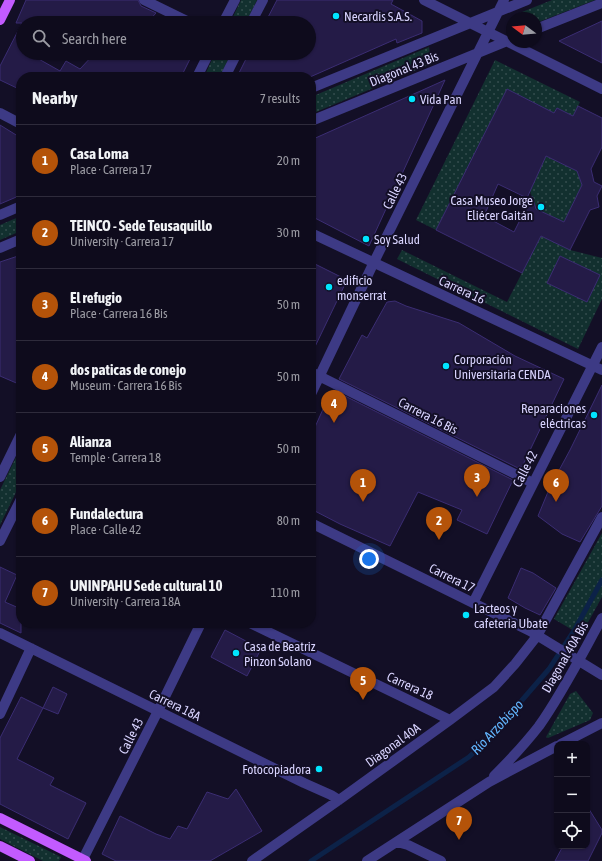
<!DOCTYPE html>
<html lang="en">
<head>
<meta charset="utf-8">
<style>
  body { margin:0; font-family:"Asap Condensed",sans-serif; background:#171425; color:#f1f3f6 }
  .controls { position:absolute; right:12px; bottom:12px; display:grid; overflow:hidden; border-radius:8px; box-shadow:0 1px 3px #0004 }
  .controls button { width:36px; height:36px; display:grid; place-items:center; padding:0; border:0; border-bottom:1px solid #2e2b3b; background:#0e0b1c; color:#f1f3f6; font:20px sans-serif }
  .compass { position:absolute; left:506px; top:12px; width:36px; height:36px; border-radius:50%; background:#0e0b1c; box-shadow:0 1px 3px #0004; rotate:286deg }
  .you { position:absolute; left:369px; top:559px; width:14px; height:14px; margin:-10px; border:3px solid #fff; border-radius:50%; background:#1a73e8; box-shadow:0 0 0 6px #1a73e833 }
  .badge { display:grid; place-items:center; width:26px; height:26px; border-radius:50%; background:#b45309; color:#fff; font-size:13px; font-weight:700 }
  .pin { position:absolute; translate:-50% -33px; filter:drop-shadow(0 1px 2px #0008) }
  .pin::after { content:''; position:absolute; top:21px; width:14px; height:12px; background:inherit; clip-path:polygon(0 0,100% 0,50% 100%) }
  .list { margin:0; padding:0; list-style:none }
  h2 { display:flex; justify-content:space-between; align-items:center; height:52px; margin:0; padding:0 16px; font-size:17px }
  h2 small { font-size:13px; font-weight:400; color:#9b9ba3 }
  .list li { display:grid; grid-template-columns:26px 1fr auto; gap:12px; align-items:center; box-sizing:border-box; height:72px; padding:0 16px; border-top:1px solid #2e2b3b }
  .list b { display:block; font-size:15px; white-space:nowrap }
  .list p { margin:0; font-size:13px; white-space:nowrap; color:#9b9ba3 }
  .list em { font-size:13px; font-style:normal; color:#9b9ba3 }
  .icon { flex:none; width:22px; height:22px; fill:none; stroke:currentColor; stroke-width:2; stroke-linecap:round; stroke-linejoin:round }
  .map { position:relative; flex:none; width:602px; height:861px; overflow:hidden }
  .search { position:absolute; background:#0e0b1c; box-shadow:0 1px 3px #0004; left:16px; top:16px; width:300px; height:44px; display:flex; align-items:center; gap:10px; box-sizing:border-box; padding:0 14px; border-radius:22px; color:#9b9ba3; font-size:15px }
  .panel { position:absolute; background:#0e0b1c; box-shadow:0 1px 3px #0004; left:16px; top:72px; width:300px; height:556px; border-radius:16px }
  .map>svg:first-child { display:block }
  .grass { fill:url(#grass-dots); fill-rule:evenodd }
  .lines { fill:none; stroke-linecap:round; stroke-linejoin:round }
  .stream { stroke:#0c2248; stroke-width:5 }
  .building { fill:#241b47; stroke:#3b2d73; fill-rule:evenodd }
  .minor { stroke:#3d3a85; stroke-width:10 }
  .major { stroke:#c25bff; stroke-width:10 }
  .poi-dot { fill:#00e5ff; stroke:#130f26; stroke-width:1.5 }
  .labels { text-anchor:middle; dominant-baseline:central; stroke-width:4; stroke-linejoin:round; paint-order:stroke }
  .poi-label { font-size:13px; fill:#d9d4ff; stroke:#130f26; text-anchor:start }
  .street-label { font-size:13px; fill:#d9d4ff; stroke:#130f26 }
  .water-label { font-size:14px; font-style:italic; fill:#62b6ff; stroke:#130f26 }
</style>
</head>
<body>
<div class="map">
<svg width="602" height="861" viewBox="0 0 602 861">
  <defs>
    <pattern id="grass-dots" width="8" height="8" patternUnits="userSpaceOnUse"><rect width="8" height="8" fill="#12302f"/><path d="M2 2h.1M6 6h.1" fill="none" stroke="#344d4e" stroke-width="1.8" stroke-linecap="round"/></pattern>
  </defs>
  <rect width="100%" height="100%" fill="#130f26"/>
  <!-- grass -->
  <path class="grass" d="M241,0H257L246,23H230Z
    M552,0H595L536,23V18H518L517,14Z
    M429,47L431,64L311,114V97Z
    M215,53H231L220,77H204Z
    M495,60L580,102L573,116L557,108L554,113L507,90L436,230L416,220Z
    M546,156L577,171L582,185L564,222L536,209L530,191Z
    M21,216V231L0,240V225Z
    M541,236L570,250L602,258V299L578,349L397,259L402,250L507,302ZM560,256L600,275L587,302L547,283Z
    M21,447V482L0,525V490Z
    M602,533V597L581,635L554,619Z
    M576,691L593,713L590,720L548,738L546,737L570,694Z
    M0,827L61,857L59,861H43L0,839Z"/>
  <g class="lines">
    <!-- stream -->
    <path class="stream" d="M311,861L469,757L491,736L549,669L575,629L602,580"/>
  </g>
  <!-- building -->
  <path class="building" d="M26,0H138L141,6L156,13L147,23H23V53H28L60,71L66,61L80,69L95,53H193L181,77H21V90L0,80V66L22,23H16Z
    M277,0H393L391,4L422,21V33L397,43L396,39L310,77H237L249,53H309V23H265Z
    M602,21V63L559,41Z
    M445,80L369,246L311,216V140Z
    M507,89L554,113L557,108L573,116L578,106L602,118V147L591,169L594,182L602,186L597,196L599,207L590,210L570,250L541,236L522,273L436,230ZM546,156L577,171L582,185L564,222L536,209L532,196L514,232L484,216L498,184L527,198Z
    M0,125L21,138V195L0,204Z
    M21,255V385L0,376V262Z
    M560,256L600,275L587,302L547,283Z
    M311,262L347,280L311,355Z
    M395,301L406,306L459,323L515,356L564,379L522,467L519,466L518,468L339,379L362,335L367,338L387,302Z
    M602,385V506L580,542L562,534L538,516L550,487L570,450Z
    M333,390L513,480L487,534L457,520L462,510L418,492L390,546L340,524L311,509V436L328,398Z
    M0,567L17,575L5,602L21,609V633L0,623Z
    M521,568L533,573L556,588L540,615L525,608L508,598Z
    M225,630L261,649L247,676L211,657Z
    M53,687L67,694L58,714L43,708Z
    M21,697L43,708L17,759L54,778L50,785L86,803L68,839L0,804V738Z
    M236,789L262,831L210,861H116L102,854L120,816L156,834L170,839L178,826L187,829L207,792L228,799Z
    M587,806L602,830V833L588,861H555L563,846H587Z"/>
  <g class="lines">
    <!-- minor -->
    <path class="minor" d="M144,0L191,23
      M424,0L602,89
      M223,23L235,0
      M251,23L263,0
      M536,29L602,3
      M197,77L209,53
      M225,77L237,53
      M311,88L527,0
      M0,113L21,124
      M311,121L512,39
      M0,215L21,206
      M311,233L602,370
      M0,248L21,239
      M311,372L533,483
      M311,394L374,262L504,0
      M0,477L21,434
      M311,523L530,631L602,675
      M0,541L21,499
      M473,603L602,347
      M250,623L450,720
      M0,633L304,783L331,795L339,800
      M0,714L31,648
      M561,744L602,723
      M494,776C510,760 525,744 539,726C563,692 582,654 602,618
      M397,842L408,845L441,861
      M83,859L158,711L201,623
      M252,861L339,800L450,720L494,687L515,664L537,636L602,517
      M367,861L489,782L557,746"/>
    <!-- major -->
    <path class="major" d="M0,20L10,0
      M0,818L86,861
      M0,846L30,861"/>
  </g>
  <!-- markers -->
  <g class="poi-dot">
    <circle cx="336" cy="16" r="4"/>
    <circle cx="412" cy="99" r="4"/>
    <circle cx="541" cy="207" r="4"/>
    <circle cx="366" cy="239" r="4"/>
    <circle cx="329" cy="287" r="4"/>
    <circle cx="446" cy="366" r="4"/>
    <circle cx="594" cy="415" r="4"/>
    <circle cx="466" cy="615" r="4"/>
    <circle cx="236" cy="653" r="4"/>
    <circle cx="319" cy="769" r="4"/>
  </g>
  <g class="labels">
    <!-- poi labels -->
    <g class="poi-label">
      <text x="344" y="16">Necardis S.A.S.</text>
      <text x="420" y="99">Vida Pan</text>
      <text x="533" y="200" text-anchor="end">Casa Museo Jorge<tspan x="533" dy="15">Eliécer Gaitán</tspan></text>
      <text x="374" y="239">Soy Salud</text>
      <text x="337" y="280">edificio<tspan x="337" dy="15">monserrat</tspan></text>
      <text x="454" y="359">Corporación<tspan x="454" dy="15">Universitaria CENDA</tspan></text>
      <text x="586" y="408" text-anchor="end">Reparaciones<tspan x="586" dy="15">eléctricas</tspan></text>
      <text x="474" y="608">Lacteos y<tspan x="474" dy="15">cafeteria Ubate</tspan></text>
      <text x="244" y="646">Casa de Beatriz<tspan x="244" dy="15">Pinzon Solano</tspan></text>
      <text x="311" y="769" text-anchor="end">Fotocopiadora</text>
    </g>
    <!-- street labels -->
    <g class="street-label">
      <text transform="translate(404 69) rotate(-22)">Diagonal 43 Bis</text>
      <text transform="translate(395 191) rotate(-64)">Calle 43</text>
      <text transform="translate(462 290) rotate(25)">Carrera 16</text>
      <text transform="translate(428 416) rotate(27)">Carrera 16 Bis</text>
      <text transform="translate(525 469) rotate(-63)">Calle 42</text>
      <text transform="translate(452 578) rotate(26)">Carrera 17</text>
      <text transform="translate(565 657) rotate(-60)">Diagonal 40A Bis</text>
      <text transform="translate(410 686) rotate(25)">Carrera 18</text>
      <text transform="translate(175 705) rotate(26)">Carrera 18A</text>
      <text transform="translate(131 736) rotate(-63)">Calle 43</text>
      <text transform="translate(393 745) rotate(-36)">Diagonal 40A</text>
    </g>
    <!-- water labels -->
    <g class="water-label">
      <text transform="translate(497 727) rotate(-47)">Río Arzobispo</text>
    </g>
  </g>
</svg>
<div class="controls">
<button>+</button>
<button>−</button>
<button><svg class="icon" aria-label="locate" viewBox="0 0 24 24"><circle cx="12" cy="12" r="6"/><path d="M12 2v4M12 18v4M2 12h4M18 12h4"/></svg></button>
</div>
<svg class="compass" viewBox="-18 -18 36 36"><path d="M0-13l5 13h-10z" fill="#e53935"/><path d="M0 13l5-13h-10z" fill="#9b9ba3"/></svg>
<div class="you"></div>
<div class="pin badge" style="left:363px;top:502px">1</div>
<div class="pin badge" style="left:439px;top:540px">2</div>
<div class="pin badge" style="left:477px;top:497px">3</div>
<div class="pin badge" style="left:334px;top:423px">4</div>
<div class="pin badge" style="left:363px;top:700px">5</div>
<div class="pin badge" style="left:556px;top:502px">6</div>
<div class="pin badge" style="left:459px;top:840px">7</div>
<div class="search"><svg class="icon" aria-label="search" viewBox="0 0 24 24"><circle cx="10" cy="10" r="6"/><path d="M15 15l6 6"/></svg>Search here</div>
<section class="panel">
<h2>Nearby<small>7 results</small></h2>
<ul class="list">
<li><span class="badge">1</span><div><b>Casa Loma</b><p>Place · Carrera 17</p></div><em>20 m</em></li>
<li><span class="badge">2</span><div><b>TEINCO - Sede Teusaquillo</b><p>University · Carrera 17</p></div><em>30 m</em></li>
<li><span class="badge">3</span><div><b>El refugio</b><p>Place · Carrera 16 Bis</p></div><em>50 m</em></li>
<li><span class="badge">4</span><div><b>dos paticas de conejo</b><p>Museum · Carrera 16 Bis</p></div><em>50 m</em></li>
<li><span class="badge">5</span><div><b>Alianza</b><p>Temple · Carrera 18</p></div><em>50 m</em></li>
<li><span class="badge">6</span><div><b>Fundalectura</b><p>Place · Calle 42</p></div><em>80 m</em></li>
<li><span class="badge">7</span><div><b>UNINPAHU Sede cultural 10</b><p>University · Carrera 18A</p></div><em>110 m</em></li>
</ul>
</section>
</div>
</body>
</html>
